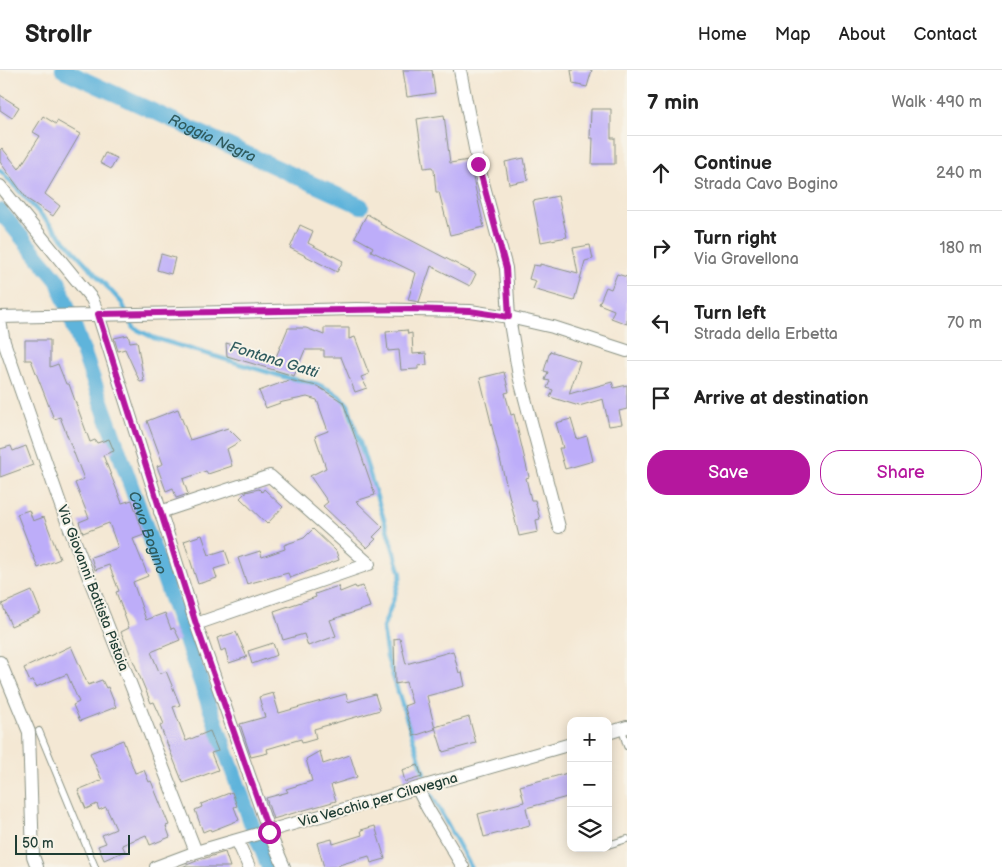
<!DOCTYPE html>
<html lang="en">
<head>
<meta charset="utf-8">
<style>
  body { margin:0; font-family:"Balsamiq Sans",sans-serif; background:#f6f6f6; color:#222 }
  .controls { position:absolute; right:15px; bottom:15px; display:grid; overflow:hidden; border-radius:10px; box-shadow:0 2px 12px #0003 }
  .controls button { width:45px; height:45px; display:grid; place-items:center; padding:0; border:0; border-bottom:1px solid #e0e0e0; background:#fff; color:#222; font:25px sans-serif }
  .scale { position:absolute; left:15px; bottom:12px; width:115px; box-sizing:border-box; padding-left:5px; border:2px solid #1f3d34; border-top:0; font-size:14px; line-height:18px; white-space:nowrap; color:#1f3d34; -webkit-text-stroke:4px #f7f3e8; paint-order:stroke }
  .stop { position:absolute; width:15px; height:15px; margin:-11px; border:4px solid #b5179e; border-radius:50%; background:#fff }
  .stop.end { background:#b5179e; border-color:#fff; box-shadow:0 1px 5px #0008 }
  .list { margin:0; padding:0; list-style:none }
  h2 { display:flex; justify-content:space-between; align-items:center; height:65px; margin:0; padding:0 20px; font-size:21px }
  h2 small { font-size:16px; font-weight:400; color:#767676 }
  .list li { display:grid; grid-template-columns:32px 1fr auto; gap:15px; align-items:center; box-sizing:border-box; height:75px; padding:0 20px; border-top:1px solid #e0e0e0 }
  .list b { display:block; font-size:19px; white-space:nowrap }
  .list p { margin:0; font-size:16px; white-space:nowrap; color:#767676 }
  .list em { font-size:16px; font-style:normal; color:#767676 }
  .actions { display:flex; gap:10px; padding:15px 20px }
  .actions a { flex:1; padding:11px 0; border:1px solid #b5179e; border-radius:20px; text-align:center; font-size:18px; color:#b5179e }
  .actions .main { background:#b5179e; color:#fff }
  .icon { flex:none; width:28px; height:28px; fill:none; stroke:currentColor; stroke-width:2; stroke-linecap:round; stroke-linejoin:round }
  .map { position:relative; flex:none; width:627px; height:797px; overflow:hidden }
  header { display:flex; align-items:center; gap:30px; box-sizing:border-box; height:70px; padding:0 25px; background:#fff; border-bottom:1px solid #e0e0e0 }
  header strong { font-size:24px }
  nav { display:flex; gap:28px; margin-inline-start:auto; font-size:18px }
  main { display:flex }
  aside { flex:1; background:#fff }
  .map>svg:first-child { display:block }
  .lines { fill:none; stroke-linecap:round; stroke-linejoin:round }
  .stream { stroke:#5eb4db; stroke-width:4.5 }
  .canal { stroke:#5eb4db; stroke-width:16 }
  .building { fill:#bdadf9 }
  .lane-casing { stroke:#8a9284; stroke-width:8 }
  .street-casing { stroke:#8a9284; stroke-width:14 }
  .lane { stroke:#fff; stroke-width:6 }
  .street { stroke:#fff; stroke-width:12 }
  .route { stroke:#b5179e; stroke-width:6 }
  .labels { text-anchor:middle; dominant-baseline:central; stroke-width:4; stroke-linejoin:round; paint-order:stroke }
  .street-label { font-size:14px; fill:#1f3d34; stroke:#f7f3e8 }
  .water-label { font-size:15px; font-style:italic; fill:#2f5b5e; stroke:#f7f3e8 }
</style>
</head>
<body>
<header>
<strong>Strollr</strong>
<nav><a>Home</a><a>Map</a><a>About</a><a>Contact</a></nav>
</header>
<main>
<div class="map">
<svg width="627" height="797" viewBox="0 0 627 797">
  <rect width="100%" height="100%" fill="#f7f3e8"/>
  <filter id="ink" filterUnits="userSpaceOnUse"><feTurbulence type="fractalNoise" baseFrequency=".02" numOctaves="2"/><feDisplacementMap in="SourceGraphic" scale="10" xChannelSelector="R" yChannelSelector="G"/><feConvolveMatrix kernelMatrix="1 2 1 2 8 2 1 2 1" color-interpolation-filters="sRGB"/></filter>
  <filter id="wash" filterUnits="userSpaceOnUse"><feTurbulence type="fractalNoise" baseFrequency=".0096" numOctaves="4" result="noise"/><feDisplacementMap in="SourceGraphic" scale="20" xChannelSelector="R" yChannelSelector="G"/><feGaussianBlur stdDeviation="1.12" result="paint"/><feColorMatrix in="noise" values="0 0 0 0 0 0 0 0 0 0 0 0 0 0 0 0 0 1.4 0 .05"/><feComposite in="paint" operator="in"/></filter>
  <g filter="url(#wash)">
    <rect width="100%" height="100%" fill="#f4e8d4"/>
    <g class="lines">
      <!-- stream -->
      <path class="stream" d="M0,100L122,233L134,258L154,268L284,307L317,314L332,321L343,329L348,335L401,504L394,528L383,558L387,587L424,703
        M431,724L471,797"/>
      <!-- canal -->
      <g class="canal">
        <path id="s1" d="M63,0L361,136"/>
        <path id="s2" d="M0,141L58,211L252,755L269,797"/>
      </g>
    </g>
    <g id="blocks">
      <!-- building -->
      <path class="building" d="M403,0H432L435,23L407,27Z
        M571,0H592L587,17L573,14Z
        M0,25L19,37L12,48L0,40Z
        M591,39H611V68H615V94H592L593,68H590Z
        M444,45L450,93L469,90L484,157L450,165L439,122H436L434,100L432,97L424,98L417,49Z
        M43,46L56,54L57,51L80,64L45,124L60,136L53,146L27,129L0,92V80L2,78L19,99L40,66L33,62Z
        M105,83L117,88L111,99L100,93Z
        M524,88L528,110L509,114L505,92Z
        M558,126L567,167L541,172L533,131Z
        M367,144L381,152L380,154L476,204L470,216L431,196L419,232L408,230L416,203L371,181L373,177L355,167Z
        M300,155L313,161L308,173L343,191L337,202L290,178Z
        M590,175L593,189L585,191L574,231L533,219L536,211L529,209L533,195L540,196V194L578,204L573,178Z
        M161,184L175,188L171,204L157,200Z
        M617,204L627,207V254L611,248L614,240L599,234L606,217L611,219Z
        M288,258H306L324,265V258H349V269L355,267L369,304L361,307L367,318L355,322L341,287H324V280H305L294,306L227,286L226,273L276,287Z
        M407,260L408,264L412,263L413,284L426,283L427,295L418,296V299L401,300L399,280L388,281L386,262Z
        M128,265L130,272L137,271L144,311L140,312L125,279L118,281L114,268Z
        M25,270H50V297L58,294L66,314H69L90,372L95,370L97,373L109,369L114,381L103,385L122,433L132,430L144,465L133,469L148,506L133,512L146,550L165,543L171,559L174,558L180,570L151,582L160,604L166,601L180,635L173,637L186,671L210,661L218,681L211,683L218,700L183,713L160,656L164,654L154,632L151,633L121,562L129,558L116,522L119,521L109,495L95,500L91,487L118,478L109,453L83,463L79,452L89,448L75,413L84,409L60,347L54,349L31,290H25Z
        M550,281L580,291L569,324L612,312L614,318L627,315V339L619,341L622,354L609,356L603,329L579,336L550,327L553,320L547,318L550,311L545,310L548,302L544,301Z
        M504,302L509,322L505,323L511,345L514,344L529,407L526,408L531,430H535L540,449L536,450L538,462L519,466L480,308Z
        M289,310L317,316L343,332L375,425L356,431L383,457L373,467L376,469L367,478L323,436L328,432L310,406L326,398L315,366L328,361L317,330L307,327L283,332L266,338L259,321Z
        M178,339L190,370L228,358L241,371L227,379L232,396L208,404L206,401L183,409L188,424L176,428L173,418L166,421L157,396L163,394L147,351Z
        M571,349L577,369L587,366L593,391L565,399L559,378H563L556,353Z
        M11,376L13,381L26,376L33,395L0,407V379Z
        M259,419L262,422L264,419L283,437L267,454L240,428L246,422Z
        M29,440L33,451L44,447L60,489L38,498L17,444Z
        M313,459L336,481L339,490L290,508L288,503L247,514L238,488L260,481L262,487L285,479L284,475L304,468Z
        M202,465L209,485L225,480L230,494L214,499L217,508L198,514L184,471Z
        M338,516L340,522L355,516L356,518L363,516L370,537L330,550L336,566L308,576L304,564L283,570L274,541L316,527L315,524Z
        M32,521L41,543L11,556L2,534Z
        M236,562L247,587L229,593L225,579L221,581L217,568Z
        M400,568L406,594L453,581L459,603L462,602L465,616L427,626L435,659L414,666L404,636L412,633L406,612L395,614L394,569Z
        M273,573L277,585L252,594L248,581Z
        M71,576L88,615L102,610L106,618L108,617L116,637L80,651L73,635L79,632L67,604L36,617L33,610L30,612L24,598Z
        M273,623L279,643L346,624L348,632L375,624L380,640L314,659L316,669L302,673L301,669L267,679L268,683L251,687L240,654L265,647L259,627Z
        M469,647L476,673L443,682L435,657Z
        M123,670L135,703L144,700L149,712L151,711L169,755L166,756L170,767L150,775L146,765L122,775L125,781L104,790L98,776L106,773L102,765L116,759L106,737L99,740L97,734L86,739L78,720L102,710L90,683Z
        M320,681L323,694L350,685L357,707L331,715L336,731L273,749L266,728L288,722L286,719L312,711L306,689Z
        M418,695L422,707L405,712L402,700Z
        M571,702V726L526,738L530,755L484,767L478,744L524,732L520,716Z
        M232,722L237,736L234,737L239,750L211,761L210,759L203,762L195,740L202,737L201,734Z
        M375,756L385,789L371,793L369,786L339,795V797H324L317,773L332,769L333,774L362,765L361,760Z
        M225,782L230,797H182L199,790Z"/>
    </g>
  </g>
  <g filter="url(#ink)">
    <use href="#blocks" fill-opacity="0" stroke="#8a9284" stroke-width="1"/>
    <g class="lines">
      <defs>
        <path id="lane" d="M622,659L627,676
          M39,661L95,797
          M608,775L627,769"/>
        <path id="street" d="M460,0L478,94L506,198L509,247L519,306L559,457
          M0,116L92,229L98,244L196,554L269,762L284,797
          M0,247L357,239L470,241L509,247L553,257L627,281
          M0,251L4,272L61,436L196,782
          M160,442L270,406L369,494L196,554
          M0,592L29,662L33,786L37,797
          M608,663L627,657
          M417,718L428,739L463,797
          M237,770L249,797
          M156,797L196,782L237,770L571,674"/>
      </defs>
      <!-- lane casing -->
      <use href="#lane" class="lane-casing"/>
      <!-- street casing -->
      <use href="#street" class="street-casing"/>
      <!-- lane -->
      <use href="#lane" class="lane"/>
      <!-- street -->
      <use href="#street" class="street"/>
    </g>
  </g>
  <g class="lines" filter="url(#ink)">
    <!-- route -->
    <path class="route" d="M269,762L196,554L98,244L410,239L470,241L509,247L506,198L478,94"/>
  </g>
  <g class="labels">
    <!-- street labels -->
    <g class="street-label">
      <text transform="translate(93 518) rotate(69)">Via Giovanni Battista Pistoia</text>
      <text transform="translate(378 730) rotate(-16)">Via Vecchia per Cilavegna</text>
    </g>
    <!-- water labels -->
    <g class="water-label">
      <text stroke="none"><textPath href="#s1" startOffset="164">Roggia Negra</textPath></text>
      <text transform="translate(274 290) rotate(17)">Fontana Gatti</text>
      <text stroke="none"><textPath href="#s2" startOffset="358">Cavo Bogino</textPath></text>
    </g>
  </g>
</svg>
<div class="controls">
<button>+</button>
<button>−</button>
<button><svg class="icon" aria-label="layers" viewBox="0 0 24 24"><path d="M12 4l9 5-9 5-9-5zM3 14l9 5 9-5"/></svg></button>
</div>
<div class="scale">50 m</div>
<div class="stop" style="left:269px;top:762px"></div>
<div class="stop end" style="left:478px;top:94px"></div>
</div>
<aside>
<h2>7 min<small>Walk · 490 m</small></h2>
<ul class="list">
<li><svg class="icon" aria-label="ahead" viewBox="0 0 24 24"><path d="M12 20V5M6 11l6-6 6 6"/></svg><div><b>Continue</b><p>Strada Cavo Bogino</p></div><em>240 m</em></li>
<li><svg class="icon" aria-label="right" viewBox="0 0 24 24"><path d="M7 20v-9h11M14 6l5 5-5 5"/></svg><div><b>Turn right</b><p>Via Gravellona</p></div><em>180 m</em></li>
<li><svg class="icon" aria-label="left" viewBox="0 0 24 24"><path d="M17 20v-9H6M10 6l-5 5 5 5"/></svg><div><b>Turn left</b><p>Strada della Erbetta</p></div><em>70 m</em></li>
<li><svg class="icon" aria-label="arrive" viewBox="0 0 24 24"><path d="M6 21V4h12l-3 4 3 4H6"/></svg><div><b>Arrive at destination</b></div></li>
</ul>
<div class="actions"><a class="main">Save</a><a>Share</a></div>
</aside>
</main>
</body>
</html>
